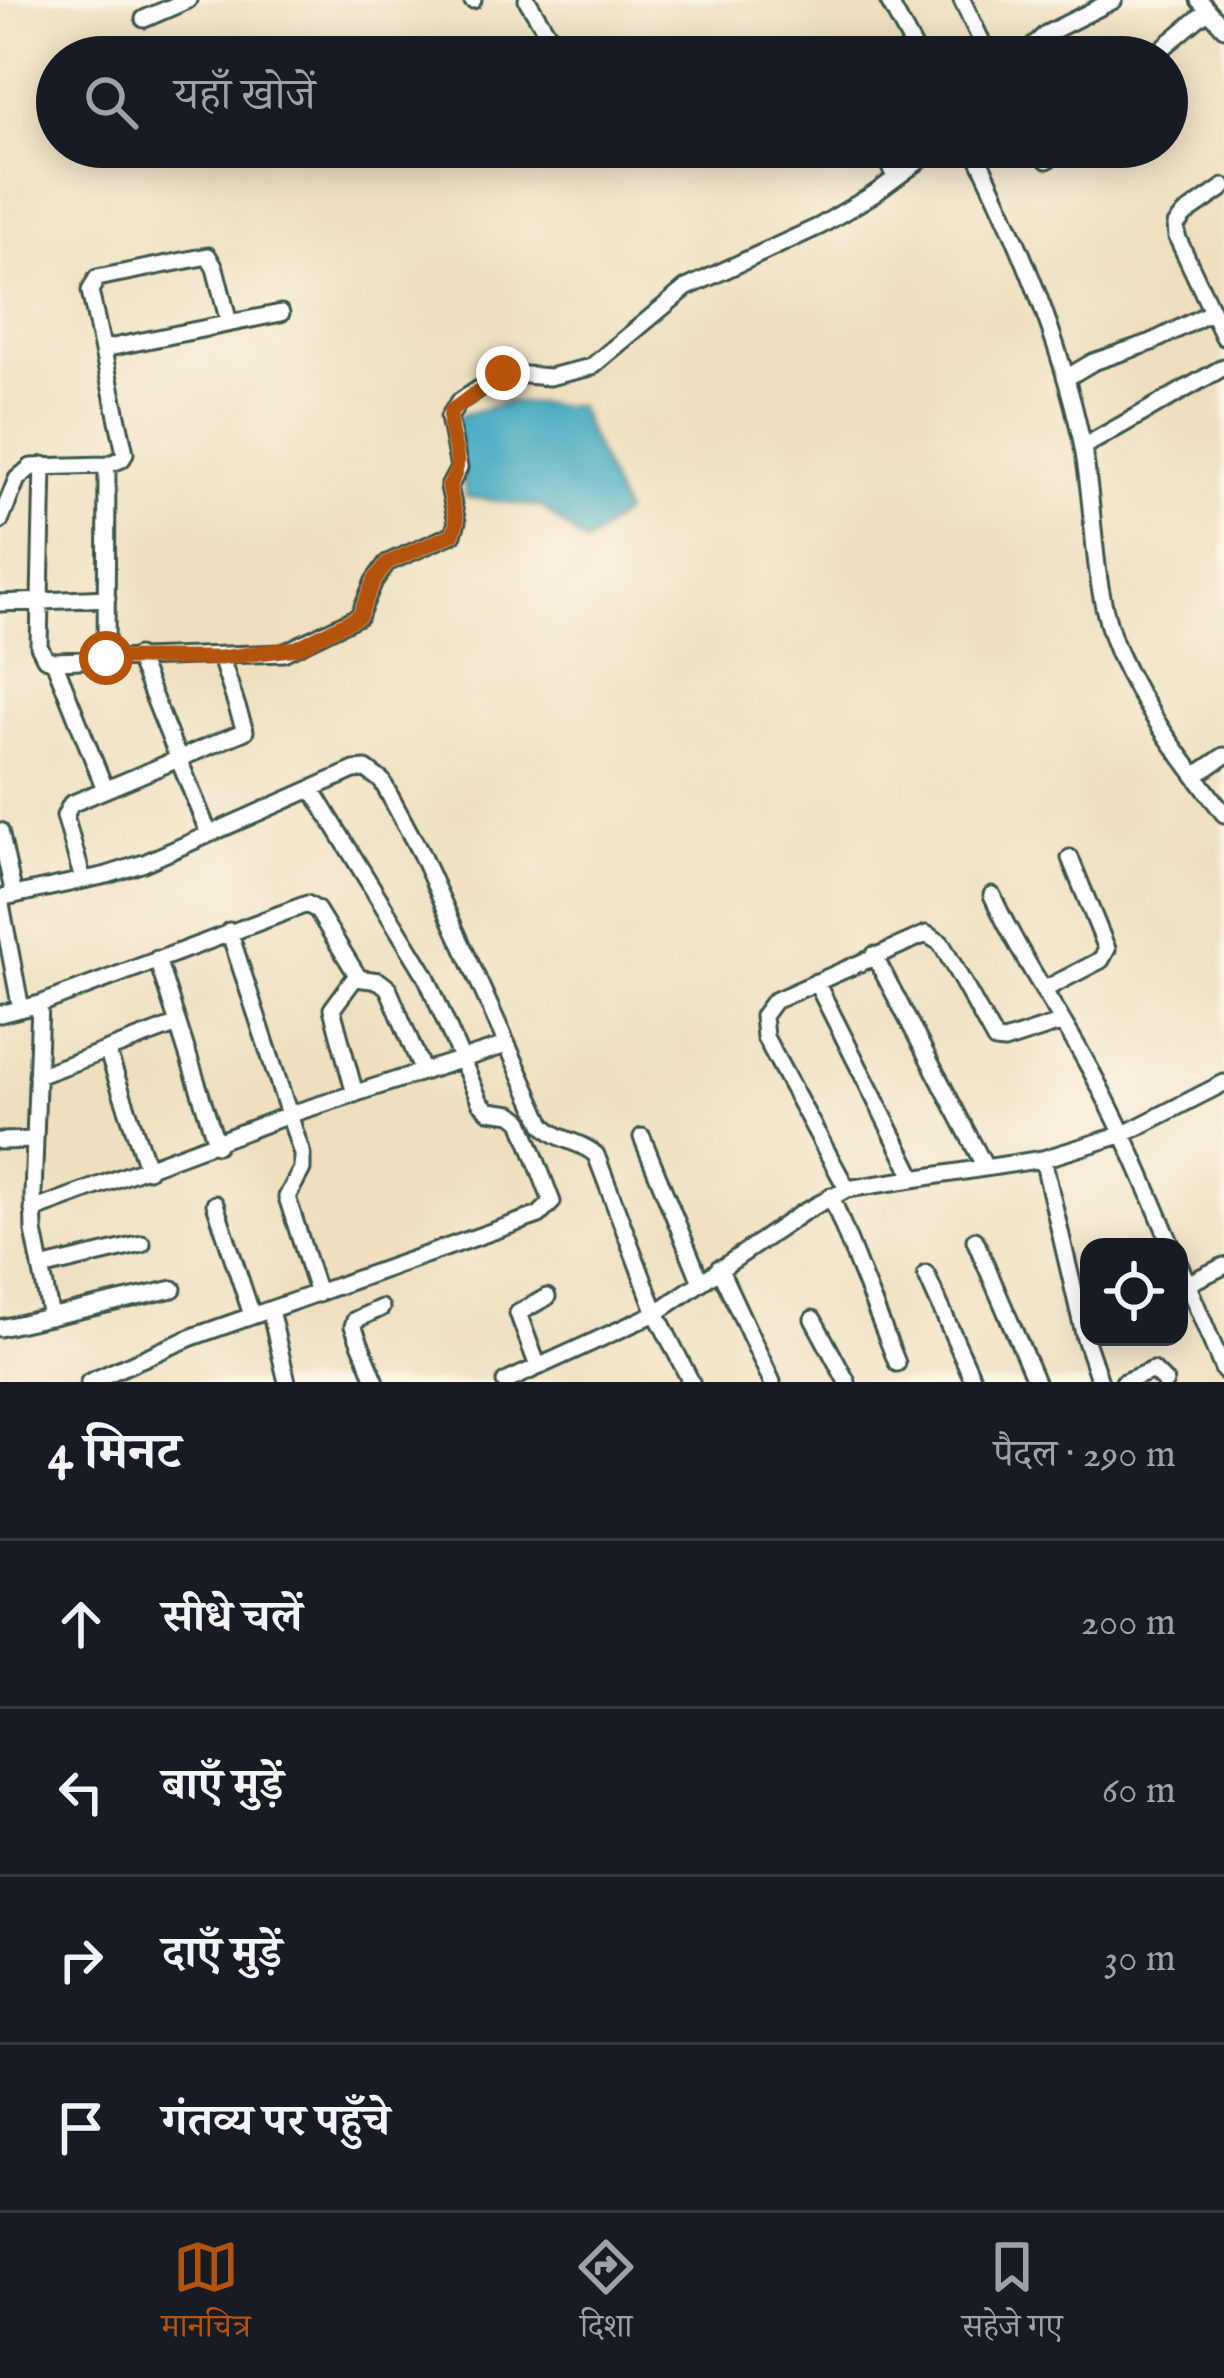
<!DOCTYPE html>
<html lang="hi">
<head>
<meta charset="utf-8">
<style>
  body { margin:0; font-family:"IM FELL English","Noto Serif Devanagari",serif; background:#20242c; color:#f1f3f6 }
  .controls { position:absolute; right:36px; bottom:36px; display:grid; overflow:hidden; border-radius:24px; box-shadow:0 6px 30px #0003 }
  .controls button { width:108px; height:108px; display:grid; place-items:center; padding:0; border:0; border-bottom:3px solid #363941; background:#171b24; color:#f1f3f6; font:60px sans-serif }
  .stop { position:absolute; width:36px; height:36px; margin:-27px; border:9px solid #b45309; border-radius:50%; background:#fff }
  .stop.end { background:#b45309; border-color:#fff; box-shadow:0 3px 12px #0008 }
  .list { margin:0; padding:0; list-style:none }
  h2 { display:flex; justify-content:space-between; align-items:center; height:156px; margin:0; padding:0 48px; font-size:51px }
  h2 small { font-size:39px; font-weight:400; color:#9ea1a6 }
  .list li { display:grid; grid-template-columns:78px 1fr auto; gap:36px; align-items:center; box-sizing:border-box; height:168px; padding:0 48px; border-top:3px solid #363941 }
  .list b { display:block; font-size:45px; white-space:nowrap }
  .list em { font-size:39px; font-style:normal; color:#9ea1a6 }
  .icon { flex:none; width:66px; height:66px; fill:none; stroke:currentColor; stroke-width:2; stroke-linecap:round; stroke-linejoin:round }
  .map { position:relative; flex:none; width:1224px; height:1382px; overflow:hidden }
  .search { position:absolute; background:#171b24; box-shadow:0 6px 30px #0003; left:36px; right:36px; top:36px; height:132px; display:flex; align-items:center; gap:30px; box-sizing:border-box; padding:0 42px; border-radius:66px; color:#9ea1a6; font-size:45px }
  .sheet { height:828px; background:#171b24 }
  nav { display:flex; justify-content:space-around; align-items:center; box-sizing:border-box; height:168px; border-top:3px solid #363941; background:#171b24; font-size:33px; color:#9ea1a6 }
  nav a { display:grid; justify-items:center; gap:6px }
  nav .on { color:#b45309 }
  .map>svg:first-child { display:block }
  .water { fill:#40a9c0; stroke:#30737a; stroke-width:3 }
  .lines { fill:none; stroke-linecap:round; stroke-linejoin:round }
  .minor-casing { stroke:#3e5549; stroke-width:21 }
  .minor { stroke:#fff; stroke-width:15 }
  .route { stroke:#b45309; stroke-width:15 }
</style>
</head>
<body>
<div class="map">
<svg width="1224" height="1382" viewBox="0 0 1224 1382">
  <rect width="100%" height="100%" fill="#fcf5e5"/>
  <filter id="ink" filterUnits="userSpaceOnUse"><feTurbulence type="fractalNoise" baseFrequency=".00833" numOctaves="2"/><feDisplacementMap in="SourceGraphic" scale="24" xChannelSelector="R" yChannelSelector="G"/><feConvolveMatrix kernelMatrix="1 2 1 2 8 2 1 2 1" color-interpolation-filters="sRGB"/></filter>
  <filter id="wash" filterUnits="userSpaceOnUse"><feTurbulence type="fractalNoise" baseFrequency=".004" numOctaves="4" result="noise"/><feDisplacementMap in="SourceGraphic" scale="48" xChannelSelector="R" yChannelSelector="G"/><feGaussianBlur stdDeviation="2.7" result="paint"/><feColorMatrix in="noise" values="0 0 0 0 0 0 0 0 0 0 0 0 0 0 0 0 0 1.4 0 .05"/><feComposite in="paint" operator="in"/></filter>
  <g filter="url(#wash)">
    <rect width="100%" height="100%" fill="#efdfbf"/>
    <!-- water -->
    <path class="water" d="M507,402L577,406L624,513L586,544L542,507L466,497L452,418Z"/>
  </g>
  <g filter="url(#ink)">
    <g class="lines">
      <defs>
        <path id="minor" d="M472,0H473
          M527,0L562,57
          M888,0L919,57
          M962,0L989,57
          M1199,0L1224,28
          M144,19L188,0
          M1021,57L1046,34L1114,0
          M1152,57L1207,11
          M879,147L896,178
          M973,147C1018,240 1059,336 1081,438C1097,510 1089,584 1119,654C1145,712 1186,764 1224,814
          M1047,160L1062,147
          M1224,187L1185,214L1176,225L1177,237L1224,337
          M103,349L281,313
          M1066,378L1093,362L1152,342L1212,312
          M1083,447L1224,367
          M43,465L39,646L45,658L54,661L283,653L359,616L374,581L387,563L453,534L457,522L449,487L459,468L449,417L459,402L503,373L549,377L591,367L686,288L820,226L874,194L938,147
          M0,521L17,479L31,467L107,465L122,459L125,453L90,291L97,278L208,256L215,268L229,323
          M0,603L107,598
          M137,656L209,834
          M106,658L107,465
          M54,661L105,789
          M1195,776L1224,756
          M0,831L14,895
          M83,880L65,816L71,804L245,731L221,658
          M992,895C1017,950 1050,999 1080,1051C1116,1114 1144,1180 1172,1247
          M0,898L107,875L144,863L354,770L366,769L382,781L421,854L543,1124C558,1142 580,1140 596,1155L656,1313L691,1382
          M0,899L21,1009
          M229,931L302,1154V1169L287,1197L318,1294
          M874,955L985,1167
          M157,959L217,1145
          M356,978L379,981L388,988L423,1072
          M816,982L914,1177
          M1043,990L1101,960L1107,949L1070,858
          M40,1004L33,1194L34,1231L51,1317
          M0,1014L40,1004L307,904L317,910L357,975L332,1009L355,1094
          M107,1050L148,1170
          M37,1076L178,1024
          M642,1137L700,1280
          M0,1141L35,1140
          M1043,1159L1085,1338L1100,1382
          M847,1189L765,1037L763,1016L774,1001L926,934L941,943L995,1040L1004,1041L1063,1022
          M831,1196L897,1363
          M215,1204L252,1315
          M33,1210L297,1112L506,1045
          M975,1240L1036,1382
          M1179,1264L1224,1371
          M41,1268L142,1244
          M719,1268L772,1382
          M926,1274L974,1382
          M1187,1284L1224,1266
          M270,1310L287,1382
          M813,1319L847,1382
          M0,1328L173,1289
          M537,1364L518,1313L547,1297
          M89,1382L192,1337L539,1215L552,1202L521,1121L512,1114L489,1111L480,1102L426,976L312,789
          M376,1382L353,1326L355,1320L381,1308
          M505,1382L656,1313L802,1213L847,1189L1043,1159L1124,1134L1224,1083
          M1124,1382L1153,1370L1165,1382"/>
      </defs>
      <!-- minor casing -->
      <use href="#minor" class="minor-casing"/>
      <!-- minor -->
      <use href="#minor" class="minor"/>
    </g>
  </g>
  <g class="lines" filter="url(#ink)">
    <!-- route -->
    <path class="route" d="M106,658H221L297,648L359,616L374,581L387,563L453,534L457,522L449,487C468,453 446,444 451,411L503,373"/>
  </g>
</svg>
<div class="controls">
<button><svg class="icon" aria-label="locate" viewBox="0 0 24 24"><circle cx="12" cy="12" r="6"/><path d="M12 2v4M12 18v4M2 12h4M18 12h4"/></svg></button>
</div>
<div class="stop" style="left:106px;top:658px"></div>
<div class="stop end" style="left:503px;top:373px"></div>
<div class="search"><svg class="icon" aria-label="search" viewBox="0 0 24 24"><circle cx="10" cy="10" r="6"/><path d="M15 15l6 6"/></svg>यहाँ खोजें</div>
</div>
<section class="sheet">
<h2>4 मिनट<small>पैदल · 290 m</small></h2>
<ul class="list">
<li><svg class="icon" aria-label="ahead" viewBox="0 0 24 24"><path d="M12 20V5M6 11l6-6 6 6"/></svg><div><b>सीधे चलें</b></div><em>200 m</em></li>
<li><svg class="icon" aria-label="left" viewBox="0 0 24 24"><path d="M17 20v-9H6M10 6l-5 5 5 5"/></svg><div><b>बाएँ मुड़ें</b></div><em>60 m</em></li>
<li><svg class="icon" aria-label="right" viewBox="0 0 24 24"><path d="M7 20v-9h11M14 6l5 5-5 5"/></svg><div><b>दाएँ मुड़ें</b></div><em>30 m</em></li>
<li><svg class="icon" aria-label="arrive" viewBox="0 0 24 24"><path d="M6 21V4h12l-3 4 3 4H6"/></svg><div><b>गंतव्य पर पहुँचे</b></div></li>
</ul>
</section>
<nav>
<a class="on"><svg class="icon" aria-label="map" viewBox="0 0 24 24"><path d="M3 6l6-2 6 2 6-2v14l-6 2-6-2-6 2zM9 4v14M15 6v14"/></svg>मानचित्र</a>
<a><svg class="icon" aria-label="directions" viewBox="0 0 24 24"><path d="M12 3l9 9-9 9-9-9zM9 14v-3h6M13 9l2 2-2 2"/></svg>दिशा</a>
<a><svg class="icon" aria-label="saved" viewBox="0 0 24 24"><path d="M7 4h10v16l-5-4-5 4z"/></svg>सहेजे गए</a>
</nav>
</body>
</html>
